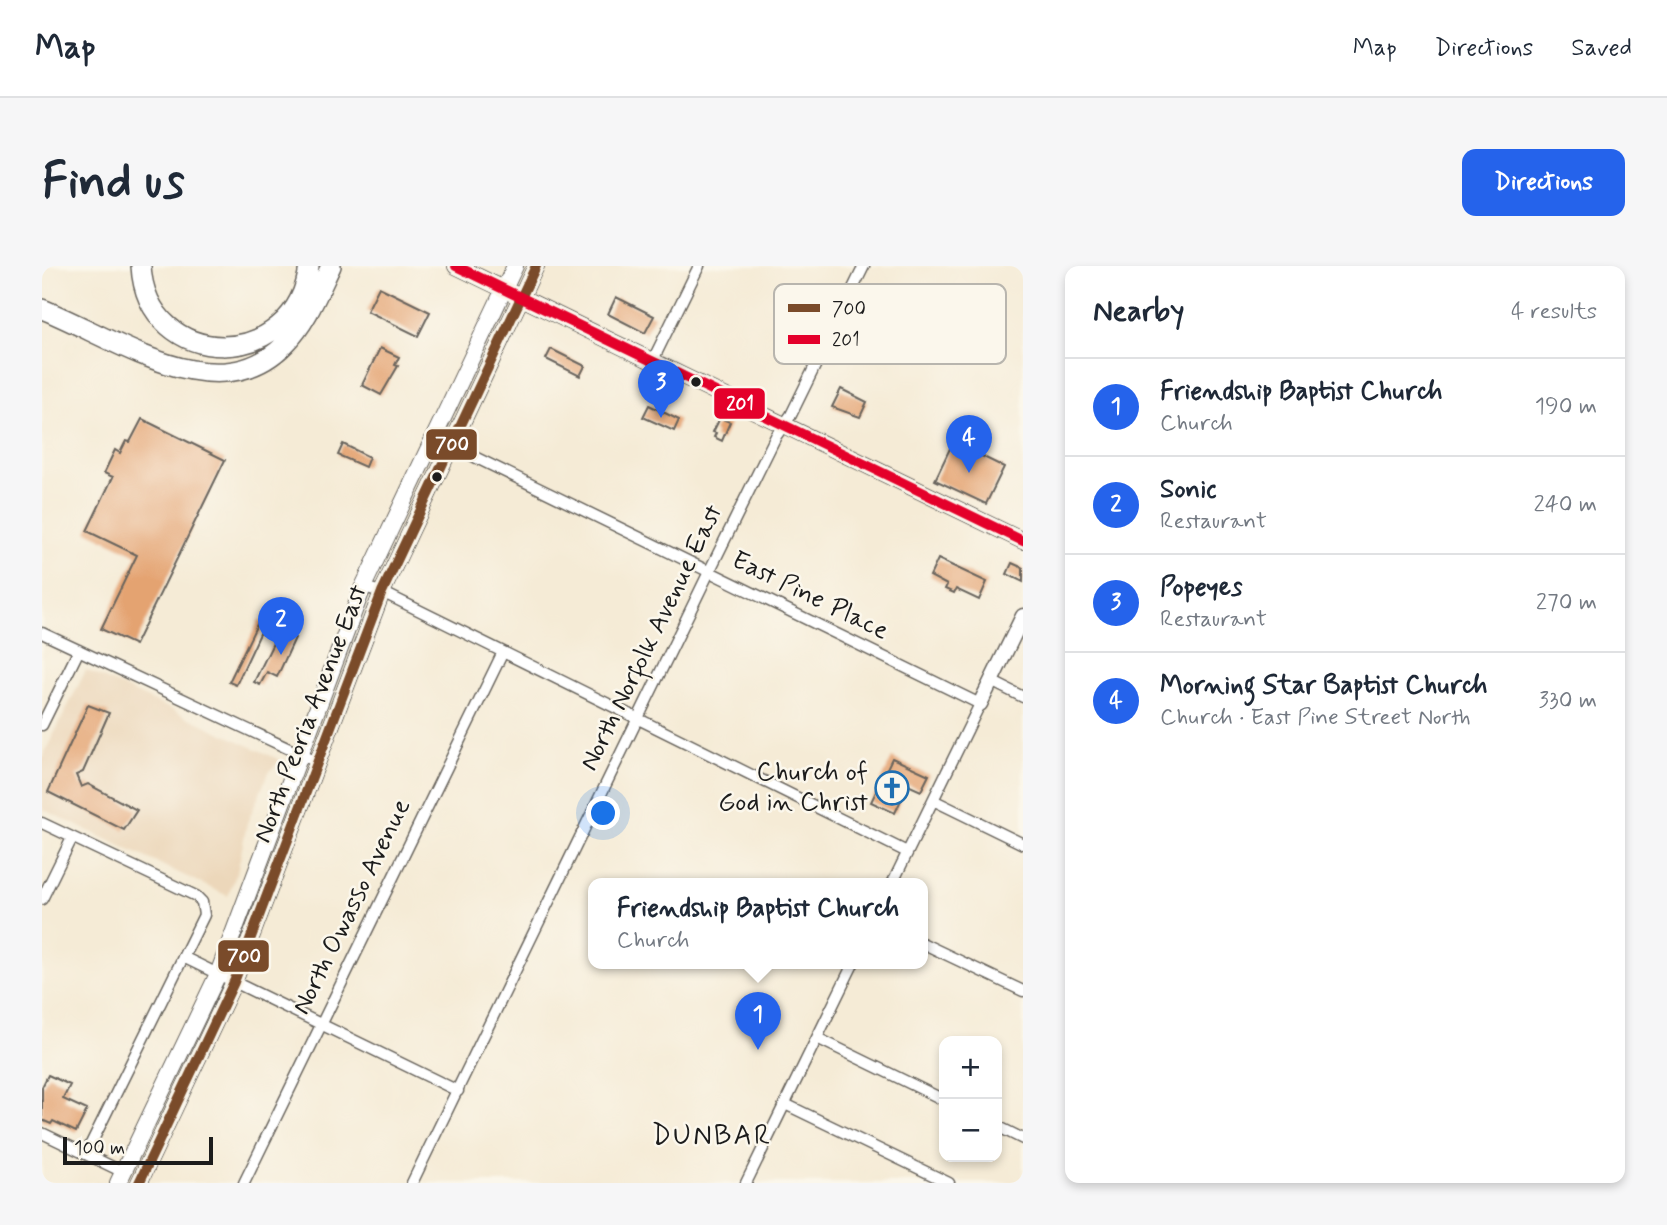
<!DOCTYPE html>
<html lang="en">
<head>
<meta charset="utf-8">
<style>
  body { margin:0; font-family:Mynerve,sans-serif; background:#f6f6f7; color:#1f2937 }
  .controls { position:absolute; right:21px; bottom:21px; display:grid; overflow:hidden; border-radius:14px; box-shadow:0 4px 10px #0003 }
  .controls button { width:63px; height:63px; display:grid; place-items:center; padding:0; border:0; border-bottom:2px solid #e0e1e3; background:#fff; color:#1f2937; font:35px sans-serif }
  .scale { position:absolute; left:21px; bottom:18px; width:150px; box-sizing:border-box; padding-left:7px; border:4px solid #1c1c1c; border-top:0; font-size:19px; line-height:24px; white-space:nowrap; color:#1c1c1c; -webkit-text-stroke:5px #fbf7ec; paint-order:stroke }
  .you { position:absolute; left:562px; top:548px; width:24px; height:24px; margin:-18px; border:5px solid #fff; border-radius:50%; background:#1a73e8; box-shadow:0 0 0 10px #1a73e833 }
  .badge { display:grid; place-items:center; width:46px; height:46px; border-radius:50%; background:#2563eb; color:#fff; font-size:23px; font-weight:700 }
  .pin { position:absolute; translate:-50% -58px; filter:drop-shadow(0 2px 4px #0008) }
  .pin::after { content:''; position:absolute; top:37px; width:24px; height:21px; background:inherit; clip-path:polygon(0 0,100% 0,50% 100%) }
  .popup { position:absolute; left:546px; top:612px; width:340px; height:91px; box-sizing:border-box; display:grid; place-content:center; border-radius:14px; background:#fff; filter:drop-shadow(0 2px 5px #0005); font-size:23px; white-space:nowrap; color:#747a83 }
  .popup b { font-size:26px; color:#1f2937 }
  .popup::after { content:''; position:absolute; left:50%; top:100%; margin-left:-14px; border:14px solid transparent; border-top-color:#fff }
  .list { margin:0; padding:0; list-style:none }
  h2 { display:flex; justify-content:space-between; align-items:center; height:91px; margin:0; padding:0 28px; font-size:30px }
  h2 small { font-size:23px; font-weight:400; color:#747a83 }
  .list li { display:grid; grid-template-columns:46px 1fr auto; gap:21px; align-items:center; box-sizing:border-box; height:98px; padding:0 28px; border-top:2px solid #e0e1e3 }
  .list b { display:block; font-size:26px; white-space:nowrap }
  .list p { margin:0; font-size:23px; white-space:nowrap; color:#747a83 }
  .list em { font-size:23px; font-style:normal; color:#747a83 }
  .map { position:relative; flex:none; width:981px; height:917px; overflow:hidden; border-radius:14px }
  header { display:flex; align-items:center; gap:42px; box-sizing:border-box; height:98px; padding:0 35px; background:#fff; border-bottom:2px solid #e0e1e3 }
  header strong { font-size:33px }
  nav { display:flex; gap:38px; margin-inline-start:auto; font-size:24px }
  .intro { display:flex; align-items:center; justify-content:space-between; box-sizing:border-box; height:168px; padding:0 42px }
  h1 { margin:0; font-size:49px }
  .button { padding:18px 32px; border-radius:14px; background:#2563eb; color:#fff; font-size:24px; font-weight:700 }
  main { display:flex; gap:42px; padding:0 42px }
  aside { flex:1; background:#fff; border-radius:14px; box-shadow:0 4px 10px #0003 }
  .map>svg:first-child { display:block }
  .built { fill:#ecd7ba }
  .building { fill:#e4a371 }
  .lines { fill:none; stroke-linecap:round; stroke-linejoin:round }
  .minor-casing { stroke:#68645d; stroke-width:13 }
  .tertiary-casing { stroke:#68645d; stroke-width:17 }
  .secondary-casing { stroke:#68645d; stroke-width:18 }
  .motorway-casing { stroke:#68645d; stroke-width:22 }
  .minor { stroke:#fff; stroke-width:10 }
  .tertiary { stroke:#fff; stroke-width:14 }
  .secondary { stroke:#fff; stroke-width:16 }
  .motorway { stroke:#fff; stroke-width:19 }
  .bus-1-casing { stroke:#fbf7ec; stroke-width:16 }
  .bus-2-casing { stroke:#fbf7ec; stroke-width:16 }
  .bus-1 { stroke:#7a4b2a; stroke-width:10 }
  .bus-2 { stroke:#e4002b; stroke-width:10 }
  .bus-dot { fill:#1c1c1c; stroke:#fbf7ec; stroke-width:2.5 }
  .labels { text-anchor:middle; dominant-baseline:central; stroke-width:5; stroke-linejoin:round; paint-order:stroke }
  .street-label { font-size:26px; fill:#1c1c1c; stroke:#fbf7ec }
  .poi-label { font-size:26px; fill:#1c1c1c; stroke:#fbf7ec; text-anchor:end }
  .neighbourhood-label { font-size:28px; letter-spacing:2px; fill:#1c1c1c; stroke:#fbf7ec }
  .key { fill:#fbf7ec; stroke:#b8b5ae; stroke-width:2 }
  .key-label { font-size:19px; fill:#1c1c1c }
  .line-badge { stroke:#fbf7ec; stroke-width:2.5 }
  .badge-label { font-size:19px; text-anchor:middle; font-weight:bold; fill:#fff }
</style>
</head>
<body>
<header>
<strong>Map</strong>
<nav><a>Map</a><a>Directions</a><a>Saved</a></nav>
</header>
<div class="intro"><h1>Find us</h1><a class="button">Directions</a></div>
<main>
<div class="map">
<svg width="981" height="917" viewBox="0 0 981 917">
  <rect width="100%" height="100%" fill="#fbf7ec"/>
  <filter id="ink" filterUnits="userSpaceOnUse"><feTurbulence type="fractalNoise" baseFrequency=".0143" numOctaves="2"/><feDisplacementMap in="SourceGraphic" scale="14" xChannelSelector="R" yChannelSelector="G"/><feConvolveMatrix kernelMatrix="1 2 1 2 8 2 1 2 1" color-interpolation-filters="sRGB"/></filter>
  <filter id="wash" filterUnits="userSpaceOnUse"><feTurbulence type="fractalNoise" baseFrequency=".00686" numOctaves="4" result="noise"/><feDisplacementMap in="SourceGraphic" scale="28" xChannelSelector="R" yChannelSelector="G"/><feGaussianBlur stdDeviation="1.57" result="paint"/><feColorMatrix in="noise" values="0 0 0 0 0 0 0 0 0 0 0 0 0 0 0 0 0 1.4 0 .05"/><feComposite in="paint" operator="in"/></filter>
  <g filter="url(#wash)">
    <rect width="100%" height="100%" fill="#f5ebd6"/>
    <!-- built -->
    <path class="built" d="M44,404L238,494L227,506L205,557L196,603L186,630L0,543V492Z"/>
    <g id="blocks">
      <!-- building -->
      <path class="building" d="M337,21L388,46L376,70L325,45Z
        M574,31L612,50L603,67L566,48Z
        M338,82L357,91L353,99L356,100L339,129L320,119Z
        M509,83L543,100L538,110L504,93Z
        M799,123L825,136L818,151L790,141Z
        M607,139L637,154L632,165L601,151Z
        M678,152L688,156L680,175L672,171L674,167L671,166Z
        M100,153L183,194L93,379L59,363L95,289L45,265L71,211L62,207L73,184L78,187L84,175L88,176Z
        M911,176L962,201L944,238L893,214Z
        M301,178L327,191L323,201L296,189Z
        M896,293L945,316L937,334L914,323L912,327L903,323L905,319L888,310Z
        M970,297L981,302V316L965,308Z
        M217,354L223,357L194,419L187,416Z
        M237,365L253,372L235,411L225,406L218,419L212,416Z
        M46,439L67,447L41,506L34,509L39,521L46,518L95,544L82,564L6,526Z
        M850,492L887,509L879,525L866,519L853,547L829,536Z
        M6,809L28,819L21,833L45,844L34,866L11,855L9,858L0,854V821Z"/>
    </g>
  </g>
  <g filter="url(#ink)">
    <use href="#blocks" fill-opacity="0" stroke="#68645d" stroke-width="2"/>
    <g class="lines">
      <defs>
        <path id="minor" d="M610,96L657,0
          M389,174L408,179L938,438L850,618
          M321,321L340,326L865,586
          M0,367L275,496
          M949,415L981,431
          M0,459L37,384
          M891,534L981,578
          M0,557L154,630L160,636L162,649L44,888
          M0,633L30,572
          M880,677L981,725
          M141,691L416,825
          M775,772L902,834
          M743,838L907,917
          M955,860L981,873
          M0,867L81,906
          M202,917L461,386
          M370,917L667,306L734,170L749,149L822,0
          M704,917L811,698"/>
        <path id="tertiary" d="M938,438L981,350"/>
        <path id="secondary" d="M414,0L981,275
          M76,917L176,708L321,321L473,0
          M97,917L192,716L340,326L494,0"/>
        <path id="motorway" d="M99,0C105,106 255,107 267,0
          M0,43C70,70 175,148 243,78C264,57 276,27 289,0"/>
      </defs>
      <!-- minor casing -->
      <use href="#minor" class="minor-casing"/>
      <!-- tertiary casing -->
      <use href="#tertiary" class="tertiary-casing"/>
      <!-- secondary casing -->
      <use href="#secondary" class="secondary-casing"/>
      <!-- motorway casing -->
      <use href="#motorway" class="motorway-casing"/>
      <!-- minor -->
      <use href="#minor" class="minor"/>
      <!-- tertiary -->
      <use href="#tertiary" class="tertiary"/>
      <!-- secondary -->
      <use href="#secondary" class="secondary"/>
      <!-- motorway -->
      <use href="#motorway" class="motorway"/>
      <defs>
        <path id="bus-1" d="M97,917L192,716L340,326L494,0"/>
        <path id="bus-2" d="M414,0L981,275"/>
      </defs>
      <!-- bus-1 casing -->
      <use href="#bus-1" class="bus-1-casing"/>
      <!-- bus-2 casing -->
      <use href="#bus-2" class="bus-2-casing"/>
      <!-- bus-1 -->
      <use href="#bus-1" class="bus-1"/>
      <!-- bus-2 -->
      <use href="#bus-2" class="bus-2"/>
    </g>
  </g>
  <!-- icons -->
  <defs>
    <symbol id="church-ring" viewBox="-11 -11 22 22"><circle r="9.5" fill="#fbf7ec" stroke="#1f6fb2" stroke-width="1.5"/><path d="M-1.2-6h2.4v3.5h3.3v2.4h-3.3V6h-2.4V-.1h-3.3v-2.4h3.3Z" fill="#1f6fb2"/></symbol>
  </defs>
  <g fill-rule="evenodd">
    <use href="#church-ring" x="831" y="503" width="38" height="38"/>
  </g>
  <!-- markers -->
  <g class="bus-dot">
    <circle cx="654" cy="116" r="6"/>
    <circle cx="395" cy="211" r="6"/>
  </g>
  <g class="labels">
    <!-- street labels -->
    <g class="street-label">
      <text transform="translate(768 330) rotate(26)">East Pine Place</text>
      <text transform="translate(610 372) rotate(-64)">North Norfolk Avenue East</text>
      <text transform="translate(269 448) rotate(-69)">North Peoria Avenue East</text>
      <text transform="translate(310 641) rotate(-64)">North Owasso Avenue</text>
    </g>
    <!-- poi labels -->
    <g class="poi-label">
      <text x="826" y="507">Church of<tspan x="826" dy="30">God in Christ</tspan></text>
    </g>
    <!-- neighbourhood labels -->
    <g class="neighbourhood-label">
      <text x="670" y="870">DUNBAR</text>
    </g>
  </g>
  <!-- legend -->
  <rect x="732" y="18" width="232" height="80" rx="10" class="key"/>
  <rect x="746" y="38" width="32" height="8" fill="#7a4b2a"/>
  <rect x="746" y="69" width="32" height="9" fill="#e4002b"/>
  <g class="key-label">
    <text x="790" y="49">700</text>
    <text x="790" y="80">201</text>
  </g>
  <g class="line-badge">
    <rect x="671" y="121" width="53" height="33" rx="7" fill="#e4002b"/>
    <rect x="383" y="162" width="53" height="33" rx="7" fill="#7a4b2a"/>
    <rect x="175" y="673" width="53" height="34" rx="7" fill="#7a4b2a"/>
  </g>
  <g class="badge-label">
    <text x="698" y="144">201</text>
    <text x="410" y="185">700</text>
    <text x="202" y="697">700</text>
  </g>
</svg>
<div class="controls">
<button>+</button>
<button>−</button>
</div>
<div class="scale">100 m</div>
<div class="you"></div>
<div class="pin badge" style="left:716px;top:784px">1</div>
<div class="popup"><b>Friendship Baptist Church</b>Church</div>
<div class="pin badge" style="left:239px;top:389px">2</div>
<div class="pin badge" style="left:619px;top:152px">3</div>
<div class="pin badge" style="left:927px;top:207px">4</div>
</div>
<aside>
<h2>Nearby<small>4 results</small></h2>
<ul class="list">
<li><span class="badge">1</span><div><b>Friendship Baptist Church</b><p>Church</p></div><em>190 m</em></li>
<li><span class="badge">2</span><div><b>Sonic</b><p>Restaurant</p></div><em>240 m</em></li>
<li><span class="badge">3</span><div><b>Popeyes</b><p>Restaurant</p></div><em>270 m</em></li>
<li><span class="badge">4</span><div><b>Morning Star Baptist Church</b><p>Church · East Pine Street North</p></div><em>330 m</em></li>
</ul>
</aside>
</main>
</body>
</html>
